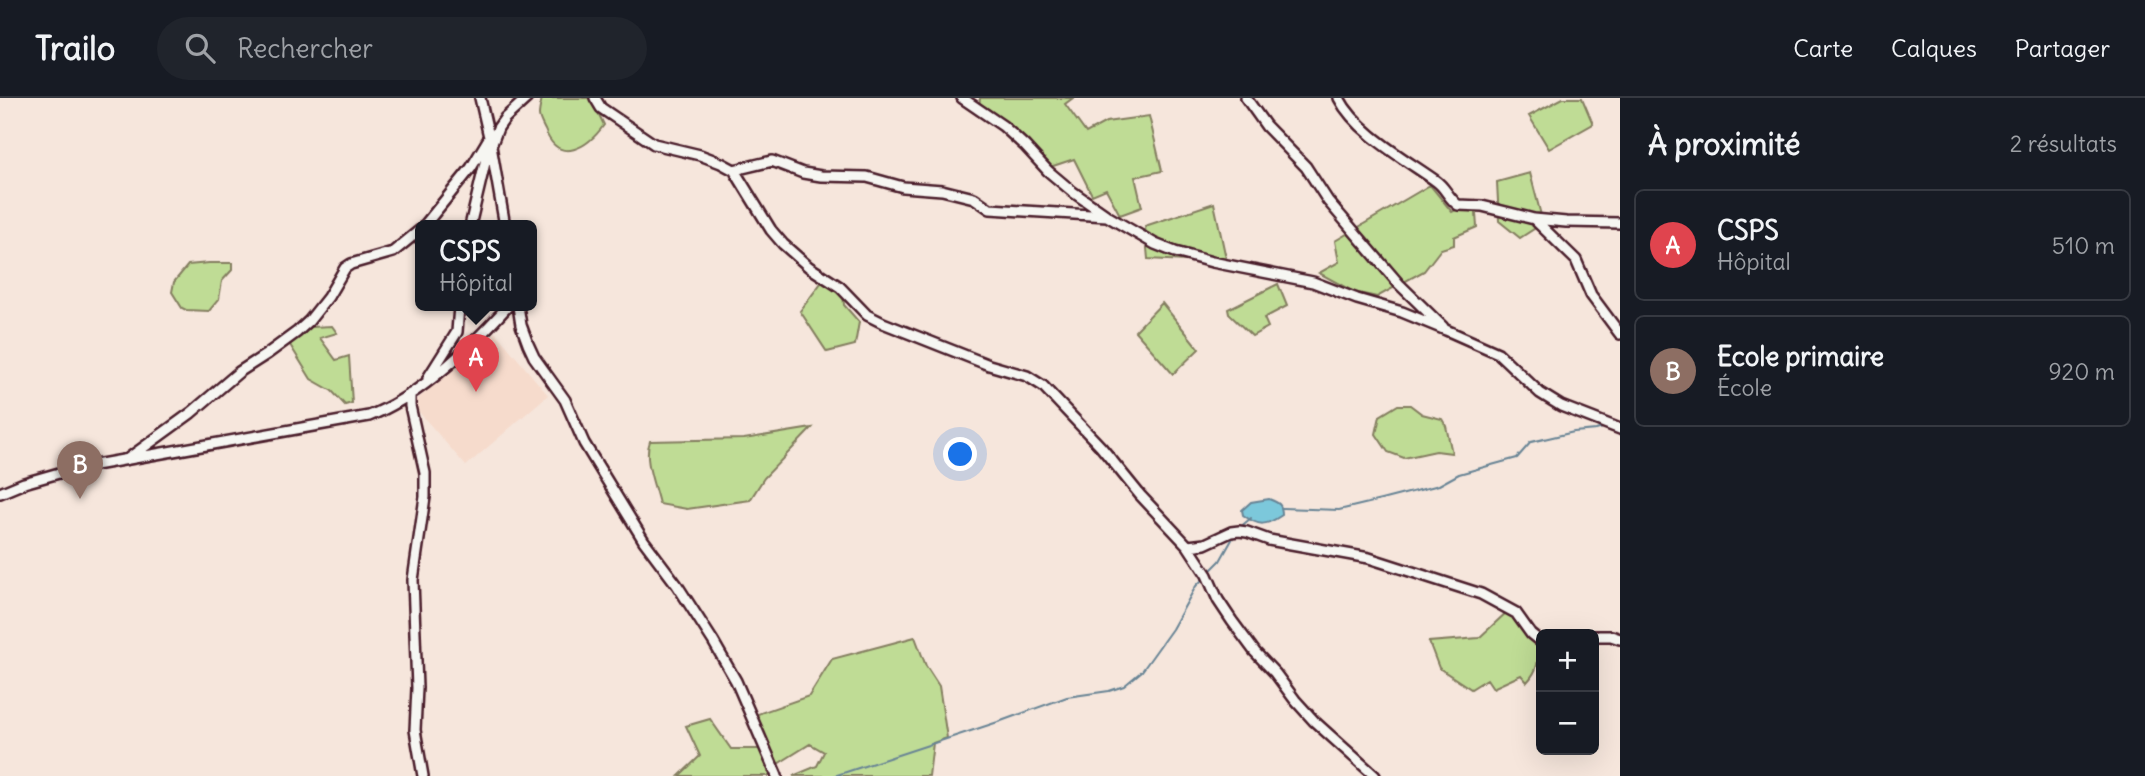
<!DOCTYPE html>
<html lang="fr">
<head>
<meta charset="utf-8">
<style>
  body { margin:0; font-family:Delius,sans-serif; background:#20242c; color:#f1f3f6 }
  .controls { position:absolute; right:21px; bottom:21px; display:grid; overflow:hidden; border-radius:10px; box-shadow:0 7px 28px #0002 }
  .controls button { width:63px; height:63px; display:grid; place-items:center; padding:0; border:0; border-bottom:2px solid #363941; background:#171b24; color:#f1f3f6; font:35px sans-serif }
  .you { position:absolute; left:961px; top:357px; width:24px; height:24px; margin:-18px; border:5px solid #fff; border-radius:50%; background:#1a73e8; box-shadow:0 0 0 10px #1a73e833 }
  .badge { display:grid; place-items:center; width:46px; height:46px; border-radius:50%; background:#7c3aed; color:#fff; font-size:23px; font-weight:700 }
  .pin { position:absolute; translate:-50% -58px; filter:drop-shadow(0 2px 4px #0008) }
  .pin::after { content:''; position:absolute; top:37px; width:24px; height:21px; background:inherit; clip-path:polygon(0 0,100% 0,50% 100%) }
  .popup { position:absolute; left:415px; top:122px; width:122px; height:91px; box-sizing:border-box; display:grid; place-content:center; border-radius:10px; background:#171b24; filter:drop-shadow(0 2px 5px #0005); font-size:23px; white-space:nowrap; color:#9ea1a6 }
  .popup b { font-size:26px; color:#f1f3f6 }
  .popup::after { content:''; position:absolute; left:50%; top:100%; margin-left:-14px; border:14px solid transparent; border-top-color:#171b24 }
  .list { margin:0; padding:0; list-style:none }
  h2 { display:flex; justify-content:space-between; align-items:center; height:91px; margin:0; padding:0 28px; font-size:30px }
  h2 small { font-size:23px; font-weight:400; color:#9ea1a6 }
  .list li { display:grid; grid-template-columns:46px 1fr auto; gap:21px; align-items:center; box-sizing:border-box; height:112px; margin:0 14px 14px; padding:0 14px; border:2px solid #363941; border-radius:10px }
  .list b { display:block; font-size:26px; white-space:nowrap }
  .list p { margin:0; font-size:23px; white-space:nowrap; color:#9ea1a6 }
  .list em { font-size:23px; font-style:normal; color:#9ea1a6 }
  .icon { flex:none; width:38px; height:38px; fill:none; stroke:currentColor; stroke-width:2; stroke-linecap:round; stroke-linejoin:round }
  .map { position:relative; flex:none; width:1620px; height:678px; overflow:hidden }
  header { display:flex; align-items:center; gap:42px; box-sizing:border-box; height:98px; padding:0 35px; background:#171b24; border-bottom:2px solid #363941 }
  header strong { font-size:33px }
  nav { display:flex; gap:38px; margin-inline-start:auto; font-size:24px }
  .search { width:490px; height:63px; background:#20242c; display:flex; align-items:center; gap:18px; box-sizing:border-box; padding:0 24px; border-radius:38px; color:#9ea1a6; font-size:26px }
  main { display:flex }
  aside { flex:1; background:#171b24 }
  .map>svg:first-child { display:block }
  .built { fill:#f6dbcc }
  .green { fill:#bfdc95; stroke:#847e60; stroke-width:2 }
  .water { fill:#7cc8db; stroke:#688495; stroke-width:2 }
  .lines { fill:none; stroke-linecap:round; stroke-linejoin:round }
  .stream { stroke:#688495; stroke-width:2 }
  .minor-casing { stroke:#4a1f2b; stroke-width:14 }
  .minor { stroke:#f6f6f2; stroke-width:9 }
</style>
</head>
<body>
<header>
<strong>Trailo</strong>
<div class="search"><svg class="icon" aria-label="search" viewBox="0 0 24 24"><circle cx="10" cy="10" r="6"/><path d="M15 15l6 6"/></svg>Rechercher</div>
<nav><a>Carte</a><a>Calques</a><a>Partager</a></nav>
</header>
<main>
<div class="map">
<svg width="1620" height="678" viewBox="0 0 1620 678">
  <rect width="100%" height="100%" fill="#f6e6dc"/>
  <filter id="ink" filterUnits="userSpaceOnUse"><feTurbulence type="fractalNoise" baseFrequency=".0143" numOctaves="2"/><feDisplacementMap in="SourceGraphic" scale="14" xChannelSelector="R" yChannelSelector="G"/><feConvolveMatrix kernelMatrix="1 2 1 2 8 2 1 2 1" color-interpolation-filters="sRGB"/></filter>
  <g filter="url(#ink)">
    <!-- built -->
    <path class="built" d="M495,234L548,297L466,368L412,306Z"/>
    <!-- green -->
    <path class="green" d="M542,0H591L604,27C588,49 559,68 545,32C543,28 539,21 539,17C539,12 541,5 542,0Z
      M980,0H1073L1065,6L1086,35L1106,24L1149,18L1162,73L1135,79L1142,109L1120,117L1106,91L1092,97L1074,61L1047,70L991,14L979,11Z
      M1563,0H1582L1593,26L1549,51L1529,18Z
      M1530,75L1543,125L1520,140L1499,123L1497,84Z
      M1430,87L1452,114L1475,102L1477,129L1454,139V147L1441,151L1424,173L1377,199L1354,194L1319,175L1339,164L1335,143Z
      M1214,105L1227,165L1148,161L1145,128Z
      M209,165H232V172L222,183L219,201L209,213L186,212L182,210L172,194L174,184L188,167Z
      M824,181L843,196L844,207L859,224L855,247L827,254L800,213Z
      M1278,186L1287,208L1264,220L1268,229L1252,238L1229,216L1228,211Z
      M1162,205L1199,251L1173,276L1135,233Z
      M308,224L312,229L332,228L337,235L320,240L336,262L349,258L352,305L345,307L332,293L311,281L287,242Z
      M1398,307H1410L1422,316L1442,321L1446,328L1452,355L1436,353L1404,360L1388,354L1376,336L1380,318Z
      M812,330L764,380L750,402L687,411L659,406C655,388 643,361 650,343L744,341Z
      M1508,513L1538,543C1538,560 1540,571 1527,584L1521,577L1493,590L1487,581L1471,591L1439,570L1429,544L1479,540Z
      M915,539L926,568L939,588L947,640L933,645L929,678H793L817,668L824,654L810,646L773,669L778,678H679L700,658L686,628L710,621L731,651H766L752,618L809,598L832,561Z"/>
    <!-- water -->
    <path class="water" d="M1269,401C1279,405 1282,406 1282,417C1266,428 1259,429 1243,417L1242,412L1251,404Z"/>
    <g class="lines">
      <!-- stream -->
      <path class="stream" d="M1282,410L1339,412L1381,402L1439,387L1459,376L1517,360L1531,344L1574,334L1596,332L1606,329
        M1239,430L1251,420
        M1210,473L1220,463L1234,438
        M834,678L1001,623L1067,599L1109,593L1124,588L1142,573L1172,531L1196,488L1204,480"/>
      <defs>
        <path id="minor" d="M480,0L490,43
          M595,0L601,10L654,46L700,57L721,65L734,72L771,132L783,146L809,169L840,189L867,217L883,225L989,267L1027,278L1043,288L1101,349L1140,397L1188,448L1207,477L1218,502L1232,523L1255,554L1275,575L1295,602L1314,623L1375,678
          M962,0L1003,28L1025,48L1048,73L1073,94L1106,117
          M1246,0L1266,28L1306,69L1328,103L1399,186L1443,229
          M1339,0C1356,34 1405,61 1436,83C1445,89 1449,101 1458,107L1482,108L1534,121L1566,124L1620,125
          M734,72L772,63L803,75L821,78L867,79L903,89L942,92L974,100L990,111L1107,118L1155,146L1175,154L1212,164L1313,184L1357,201L1402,214L1446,232L1498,255L1540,295L1561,308L1620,331
          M1534,121L1576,162L1591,197L1620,236
          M424,128L471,70L489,40
          M470,128L489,48
          M505,128L491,48L498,30L505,20L527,0
          M518,208L521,227L528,246L534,259L565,302L584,345L644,443L677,487L713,543L736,583L777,678
          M428,280L457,234L459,208
          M410,296V308L425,375V399L413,482L417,590L415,632L423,678
          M129,360L191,315L239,274L267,256L297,234L309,223L328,199L345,170L351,166L393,154L420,132
          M0,395L24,385L73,371L369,318C421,298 471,249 508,208
          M1188,448L1205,446L1231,434L1239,433L1247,434L1269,442L1369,460L1481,496L1516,515L1531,536L1541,544
          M1594,538H1611L1620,541"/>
      </defs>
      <!-- minor casing -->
      <use href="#minor" class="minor-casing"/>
      <!-- minor -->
      <use href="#minor" class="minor"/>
    </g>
  </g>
</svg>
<div class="controls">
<button>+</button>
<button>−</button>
</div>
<div class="you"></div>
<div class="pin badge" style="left:476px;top:294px;background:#e0444e">A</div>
<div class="popup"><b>CSPS</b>Hôpital</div>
<div class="pin badge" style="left:80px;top:401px;background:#8d6e63">B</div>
</div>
<aside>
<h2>À proximité<small>2 résultats</small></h2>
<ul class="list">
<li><span class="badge" style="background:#e0444e">A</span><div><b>CSPS</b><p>Hôpital</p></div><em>510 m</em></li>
<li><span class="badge" style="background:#8d6e63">B</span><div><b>Ecole primaire</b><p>École</p></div><em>920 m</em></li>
</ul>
</aside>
</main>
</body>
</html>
